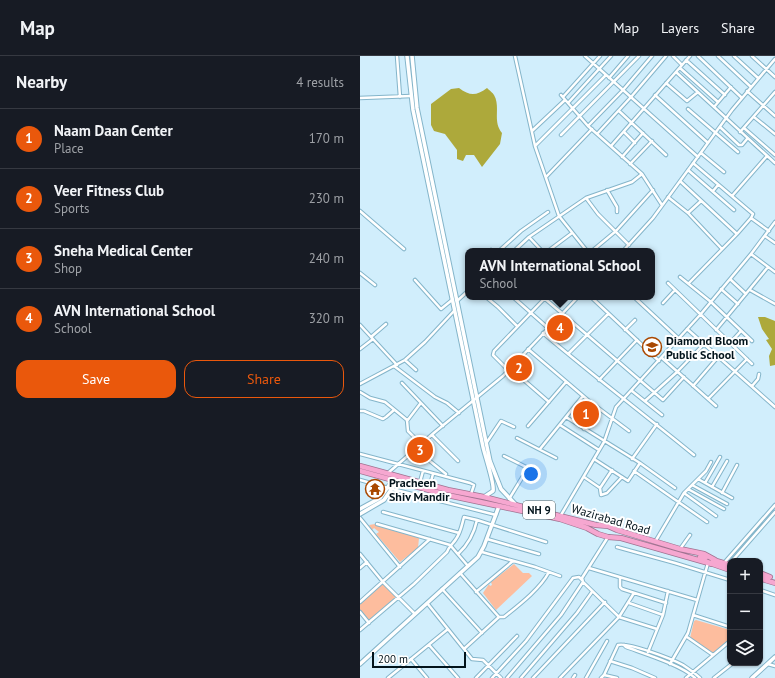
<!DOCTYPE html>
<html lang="en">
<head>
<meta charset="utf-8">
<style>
  body { margin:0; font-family:"PT Sans",sans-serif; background:#242831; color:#f1f3f6 }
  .controls { position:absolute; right:12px; bottom:12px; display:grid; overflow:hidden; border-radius:8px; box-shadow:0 1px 3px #0004 }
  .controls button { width:36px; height:36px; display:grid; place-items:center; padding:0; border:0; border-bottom:1px solid #363941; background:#171b24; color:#f1f3f6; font:20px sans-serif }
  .scale { position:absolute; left:12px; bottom:10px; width:94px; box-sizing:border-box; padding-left:4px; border:2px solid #02131b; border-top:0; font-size:11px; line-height:14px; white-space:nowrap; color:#02131b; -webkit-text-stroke:3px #fff; paint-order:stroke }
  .you { position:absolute; left:171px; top:418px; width:14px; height:14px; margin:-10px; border:3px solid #fff; border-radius:50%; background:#1a73e8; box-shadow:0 0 0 6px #1a73e833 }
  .badge { display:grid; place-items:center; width:26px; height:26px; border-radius:50%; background:#ea580c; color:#fff; font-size:13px; font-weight:700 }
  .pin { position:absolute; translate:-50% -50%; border:2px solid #fff; box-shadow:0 1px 4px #0006 }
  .popup { position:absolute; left:105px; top:192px; width:190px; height:52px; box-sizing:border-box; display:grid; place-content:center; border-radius:8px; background:#171b24; filter:drop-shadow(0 1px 3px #0005); font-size:13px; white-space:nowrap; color:#9ea1a6 }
  .popup b { font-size:15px; color:#f1f3f6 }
  .popup::after { content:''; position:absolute; left:50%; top:100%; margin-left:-8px; border:8px solid transparent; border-top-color:#171b24 }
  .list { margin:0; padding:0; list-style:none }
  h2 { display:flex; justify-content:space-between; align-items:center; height:52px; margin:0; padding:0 16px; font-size:17px }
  h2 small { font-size:13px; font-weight:400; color:#9ea1a6 }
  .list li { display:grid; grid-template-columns:26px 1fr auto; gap:12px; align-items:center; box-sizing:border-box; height:60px; padding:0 16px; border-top:1px solid #363941 }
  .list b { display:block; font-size:15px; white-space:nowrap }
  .list p { margin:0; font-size:13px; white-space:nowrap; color:#9ea1a6 }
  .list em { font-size:13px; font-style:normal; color:#9ea1a6 }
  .actions { display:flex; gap:8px; padding:12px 16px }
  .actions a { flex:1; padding:9px 0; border:1px solid #ea580c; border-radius:12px; text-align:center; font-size:14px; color:#ea580c }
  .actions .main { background:#ea580c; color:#fff }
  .icon { flex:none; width:22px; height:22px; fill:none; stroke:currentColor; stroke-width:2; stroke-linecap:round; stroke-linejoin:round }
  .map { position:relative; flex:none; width:415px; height:622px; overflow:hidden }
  header { display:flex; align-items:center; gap:24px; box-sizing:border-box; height:56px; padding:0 20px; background:#171b24; border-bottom:1px solid #363941 }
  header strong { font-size:19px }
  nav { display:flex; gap:22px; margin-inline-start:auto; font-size:14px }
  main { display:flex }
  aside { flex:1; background:#171b24 }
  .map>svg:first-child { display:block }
  .green { fill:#fdbd9e }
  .water { fill:#ada93b }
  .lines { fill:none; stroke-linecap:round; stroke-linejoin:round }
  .street-casing { stroke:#84b5ca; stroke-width:4.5 }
  .secondary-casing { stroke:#84b5ca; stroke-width:5.5 }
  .highway-casing { stroke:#a17391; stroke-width:6 }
  .street { stroke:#fff; stroke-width:2.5 }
  .secondary { stroke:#fff; stroke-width:3.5 }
  .highway { stroke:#f6a7d0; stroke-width:4.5 }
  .labels { text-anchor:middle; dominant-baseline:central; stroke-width:4; stroke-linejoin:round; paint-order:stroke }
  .shield { fill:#fff; stroke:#4e5a5f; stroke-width:1 }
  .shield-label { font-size:11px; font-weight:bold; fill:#02131b }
  .poi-label { font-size:12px; font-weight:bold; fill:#02131b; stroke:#fff; text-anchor:start }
  .street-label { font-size:12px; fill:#02131b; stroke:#fff }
</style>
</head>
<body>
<header>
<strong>Map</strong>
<nav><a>Map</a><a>Layers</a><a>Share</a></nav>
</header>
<main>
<aside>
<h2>Nearby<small>4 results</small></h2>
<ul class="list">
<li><span class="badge">1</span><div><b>Naam Daan Center</b><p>Place</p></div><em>170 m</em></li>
<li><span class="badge">2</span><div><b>Veer Fitness Club</b><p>Sports</p></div><em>230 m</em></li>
<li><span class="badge">3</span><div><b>Sneha Medical Center</b><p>Shop</p></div><em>240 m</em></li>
<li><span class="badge">4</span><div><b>AVN International School</b><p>School</p></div><em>320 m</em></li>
</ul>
<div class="actions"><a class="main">Save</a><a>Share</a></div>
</aside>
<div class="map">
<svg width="415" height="622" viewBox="0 0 415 622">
  <rect width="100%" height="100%" fill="#d1eefc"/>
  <!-- green -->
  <path class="green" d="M15,468L59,482L58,492L40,506L16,478L19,476L14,472L12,474L9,469Z
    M154,508L163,517H169L172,520L136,554L123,537L129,528L130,530L132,529L131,526Z
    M23,526L37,540L9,565L0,555V547Z
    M336,564L370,574V586L355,599L330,582L334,565Z"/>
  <!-- water -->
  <path class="water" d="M99,32C110,40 116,40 127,32C129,34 133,37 134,39C141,51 132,65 142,77L140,88L122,111L114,99H106L103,105L97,103V94L85,78L74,75L71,69V48L91,33Z
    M398,261H405L415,265V309L410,310L409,300L412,293L406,284L409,283L402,273Z"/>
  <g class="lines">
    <defs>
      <path id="street" d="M37,0L40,41
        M155,0L175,90L199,160L227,195
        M225,0L338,101
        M313,0L322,9
        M338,0L382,42
        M358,0L391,31
        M374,0L398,22
        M392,0L415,21
        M326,4L365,39
        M320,12L358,46
        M316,16L415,107
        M249,22L268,0
        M306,27L327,45L338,36
        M387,35L415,60
        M201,39L228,70L282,118L302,149
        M295,39L348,87
        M203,41L240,0
        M0,42L51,40
        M208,47L251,0
        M354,51L371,31
        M328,53L378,96
        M259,55L306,99
        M394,61L415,78
        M228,70L263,34L292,0
        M360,71L379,89H382L387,83
        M384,72L415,99
        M172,75L205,44
        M264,76L275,87
        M380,76L415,36
        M237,78L271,41L306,0
        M201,79L279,0
        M175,90L246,19
        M251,90L330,0
        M341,97L364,116
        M262,101L283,77
        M270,108L292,85
        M328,114L374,154
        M186,121L232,73
        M320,125L377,178
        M247,134L257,151V156
        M353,135L358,129
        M372,140L407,100
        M308,141L328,157L362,193
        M226,142L238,158L269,189
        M0,155L44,193
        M328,157L341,145
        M391,162L409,175
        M405,180L415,187
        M169,181L182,195
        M131,194L132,195
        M139,195L161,175L188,156
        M154,195L169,181L226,142L272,126L282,118
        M188,195L212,177
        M232,195L256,175L293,134
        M263,195L293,162L372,54L415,3
        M391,198L415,216
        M0,217L15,229
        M320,221L351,246L392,285
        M370,223L386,238
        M55,224L81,253L92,244
        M308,227L392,308
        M329,227L377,178L391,162L393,158L333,107
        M361,233L378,248
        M390,234L415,248
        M126,241L138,251L157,270
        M153,241L188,272
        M183,241L303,344L324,321
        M231,241L299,305
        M274,241L318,282
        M97,245L108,235
        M303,247L315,234
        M0,269L37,309
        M327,273L415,351
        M265,274L275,264
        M356,274L408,211
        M183,277C232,319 284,358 334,399
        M11,281L26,268
        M370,287L381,275
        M0,293L13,283
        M168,293L229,345L269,375
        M208,298L248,258
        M302,302L356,350
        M45,304L56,314
        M34,310L75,341L87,347L99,357
        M150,312L189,346
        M148,314L133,299L134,295L186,241
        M239,324L277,284
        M42,327L83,370
        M0,328L45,304L65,286L94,255
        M333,330L358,301
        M392,330L398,323L399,318
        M272,335L302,359
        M0,336L10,342L25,346L47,364L48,375L61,388
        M348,343L387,303
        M285,345L317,316L344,288
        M0,355H4L23,363L26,361L34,354
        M206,361L280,407L315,432
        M47,365L60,348
        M200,369L239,394
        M168,370L206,326
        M224,373L238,352
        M72,379L98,405
        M157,382L196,402
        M127,386L141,365L154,371
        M55,393L86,418
        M180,393L223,340
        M0,398L110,427L114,429L111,438
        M144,400L168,412L149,443
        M234,403L268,425L280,407
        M272,403L297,368
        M252,414L240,432L241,439L247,437L262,421
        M274,415L347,466
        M28,417L75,376L143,320L218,241
        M224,421L240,432
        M338,423L372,442
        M0,424L28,432L136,459
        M60,426L63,415
        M345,427L360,401
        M70,429L73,418
        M332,429L367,448
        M352,431L367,405
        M328,433L364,453
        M324,437L356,460
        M362,437L377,409
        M23,456L99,477
        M201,459L244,386L256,351L340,259L391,198L415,166
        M0,462L40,511
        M17,468L90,489L108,510
        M248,481L222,522L223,526L259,561L297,573
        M127,483L179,498
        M295,486L324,437L346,415L351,406
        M257,491L315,507L370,524
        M320,493L330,479
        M122,496L175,511L200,520
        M0,498L23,526L55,558
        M98,498C109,488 114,478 117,464
        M372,505L415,456
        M364,507L415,449
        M0,512L7,506
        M229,512L337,544
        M100,517L139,561H144C159,549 180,533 189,516
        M260,522V531L262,533L306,547
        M400,530L402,523
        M82,533L122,577
        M400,534L415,539
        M116,536L153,505
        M0,546L70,483
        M67,547L112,603L123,604L141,622
        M269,547L303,559
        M0,556L9,567
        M333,559L370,571
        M0,574L54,528L87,496C89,490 93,488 96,483C101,476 102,468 104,461L117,464L186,486
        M327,581L353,599
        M69,589L98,622
        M264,589L266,591C285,598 321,609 335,622
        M104,593L139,561
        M288,596L303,559L308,535
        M51,603L67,622
        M250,605L272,612L295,622
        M310,608L328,577L348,507
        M408,608L415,610
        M244,619L258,589C268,586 312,603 323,609C329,613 335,617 340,622
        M28,622L88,573
        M116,622L157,580
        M132,622L166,585L213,522L219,521L222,524
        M147,622L201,559L223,526
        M161,622L217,557L232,536
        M173,622L245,546
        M200,622L259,561L274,537
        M213,622L215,619
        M226,622L247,585
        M241,622L244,619L257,622
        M326,622L370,585
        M354,622L373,607"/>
      <path id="secondary" d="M47,0L53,54L123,391C125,400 135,429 133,435L124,441
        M52,0L57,52L130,405L141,433L156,449
        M0,453L20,442L33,424
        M0,458L24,444L37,425
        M0,608L118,501L124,490L139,450
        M392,622L415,601"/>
      <path id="highway" d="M0,410L88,434L124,441L236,469L248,470L257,474L320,493L344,498L355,504
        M0,415L87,439L200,463L227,472L238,478L248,481L261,482L352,508
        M346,501L341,500L340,501L347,506L370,514
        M353,504L370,509
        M400,517L410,521L407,523L400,521
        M405,524L415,527"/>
    </defs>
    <!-- street casing -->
    <use href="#street" class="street-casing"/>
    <!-- secondary casing -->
    <use href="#secondary" class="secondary-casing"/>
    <!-- highway casing -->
    <use href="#highway" class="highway-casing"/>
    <!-- street -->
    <use href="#street" class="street"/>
    <!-- secondary -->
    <use href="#secondary" class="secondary"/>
    <!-- highway -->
    <use href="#highway" class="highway"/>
  </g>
  <!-- icons -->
  <defs>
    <symbol id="school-ring" viewBox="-11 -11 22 22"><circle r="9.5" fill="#fff" stroke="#a94801" stroke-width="1.5"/><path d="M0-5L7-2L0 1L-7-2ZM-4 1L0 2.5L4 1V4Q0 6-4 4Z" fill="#a94801"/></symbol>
    <symbol id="temple-ring" viewBox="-11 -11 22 22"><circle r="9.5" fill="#fff" stroke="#a94801" stroke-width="1.5"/><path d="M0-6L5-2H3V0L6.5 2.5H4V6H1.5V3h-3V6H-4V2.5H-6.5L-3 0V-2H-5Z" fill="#a94801"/></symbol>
  </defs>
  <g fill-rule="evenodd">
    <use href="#school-ring" x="281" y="280" width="22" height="22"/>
    <use href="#temple-ring" x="4" y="422" width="22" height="22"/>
  </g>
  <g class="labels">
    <!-- shield labels -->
    <rect class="shield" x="163" y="445" width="32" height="18" rx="3"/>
    <g class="shield-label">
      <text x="179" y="454">NH 9</text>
    </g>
    <!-- poi labels -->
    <g class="poi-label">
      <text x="306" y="284">Diamond Bloom<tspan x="306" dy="14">Public School</tspan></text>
      <text x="29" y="426">Pracheen<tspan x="29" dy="14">Shiv Mandir</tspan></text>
    </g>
    <!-- street labels -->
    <g class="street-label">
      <text transform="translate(251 463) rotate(16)">Wazirabad Road</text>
    </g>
  </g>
</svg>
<div class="controls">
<button>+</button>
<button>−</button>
<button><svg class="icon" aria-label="layers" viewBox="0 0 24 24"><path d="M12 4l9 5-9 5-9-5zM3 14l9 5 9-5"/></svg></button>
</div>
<div class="scale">200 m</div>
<div class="you"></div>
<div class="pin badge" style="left:226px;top:358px">1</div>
<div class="pin badge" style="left:159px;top:312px">2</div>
<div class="pin badge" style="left:60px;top:394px">3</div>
<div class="pin badge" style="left:200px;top:272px">4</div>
<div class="popup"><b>AVN International School</b>School</div>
</div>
</main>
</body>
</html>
